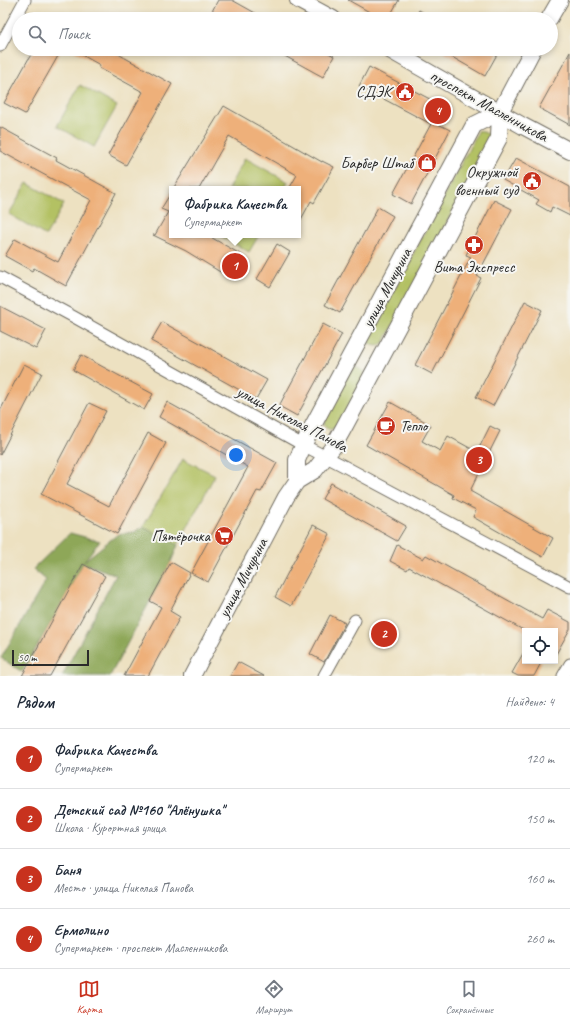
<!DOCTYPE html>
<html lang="ru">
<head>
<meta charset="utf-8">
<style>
  body { margin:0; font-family:Caveat,sans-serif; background:#f6f6f7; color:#1f2937 }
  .controls { position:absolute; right:12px; bottom:12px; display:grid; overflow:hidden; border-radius:0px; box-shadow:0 2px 6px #0003 }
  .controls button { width:36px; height:36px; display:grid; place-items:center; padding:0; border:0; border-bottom:1px solid #e0e1e3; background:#fff; color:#1f2937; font:20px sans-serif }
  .scale { position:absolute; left:12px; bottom:10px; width:77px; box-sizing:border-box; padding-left:4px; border:2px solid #2b2b2b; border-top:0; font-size:11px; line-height:14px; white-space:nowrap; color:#2b2b2b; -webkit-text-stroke:3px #f6f6f2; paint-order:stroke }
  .you { position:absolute; left:236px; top:455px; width:14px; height:14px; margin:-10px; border:3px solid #fff; border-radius:50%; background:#1a73e8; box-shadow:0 0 0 6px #1a73e833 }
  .badge { display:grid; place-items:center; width:26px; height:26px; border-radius:50%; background:#c8321e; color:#fff; font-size:13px; font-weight:700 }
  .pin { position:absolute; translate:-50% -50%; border:2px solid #fff; box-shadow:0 1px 4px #0006 }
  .popup { position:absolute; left:169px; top:186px; width:132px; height:52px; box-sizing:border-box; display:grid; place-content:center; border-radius:0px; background:#fff; filter:drop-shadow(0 1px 3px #0005); font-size:13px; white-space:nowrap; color:#747a83 }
  .popup b { font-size:15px; color:#1f2937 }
  .popup::after { content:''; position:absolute; left:50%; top:100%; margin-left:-8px; border:8px solid transparent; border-top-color:#fff }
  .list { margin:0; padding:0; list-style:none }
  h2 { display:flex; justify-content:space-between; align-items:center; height:52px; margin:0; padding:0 16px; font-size:17px }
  h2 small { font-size:13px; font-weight:400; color:#747a83 }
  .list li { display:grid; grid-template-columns:26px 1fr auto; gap:12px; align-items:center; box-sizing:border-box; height:60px; padding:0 16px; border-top:1px solid #e0e1e3 }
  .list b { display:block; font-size:15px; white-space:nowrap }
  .list p { margin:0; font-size:13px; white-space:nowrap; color:#747a83 }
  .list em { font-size:13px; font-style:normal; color:#747a83 }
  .icon { flex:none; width:22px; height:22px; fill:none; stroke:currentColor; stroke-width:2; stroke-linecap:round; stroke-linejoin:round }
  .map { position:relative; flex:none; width:570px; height:676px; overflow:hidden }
  .search { position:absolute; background:#fff; box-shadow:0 2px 6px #0003; left:12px; right:12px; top:12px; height:44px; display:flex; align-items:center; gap:10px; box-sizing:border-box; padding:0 14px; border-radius:22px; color:#747a83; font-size:15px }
  .sheet { height:292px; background:#fff }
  nav { display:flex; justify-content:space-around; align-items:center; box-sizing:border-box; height:56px; border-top:1px solid #e0e1e3; background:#fff; font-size:11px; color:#747a83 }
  nav a { display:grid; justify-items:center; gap:2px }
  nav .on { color:#c8321e }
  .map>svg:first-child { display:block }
  .green { fill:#b3c163; stroke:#6f7647 }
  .forest { fill:#8ea759; stroke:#5c6942 }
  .building { fill:#eeb07a }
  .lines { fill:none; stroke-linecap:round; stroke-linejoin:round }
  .street-casing { stroke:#6f6b60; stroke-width:13 }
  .secondary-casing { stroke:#6f6b60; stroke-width:18 }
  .street { stroke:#fff; stroke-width:11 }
  .secondary { stroke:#fff; stroke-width:16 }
  .labels { text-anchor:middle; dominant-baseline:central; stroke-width:4; stroke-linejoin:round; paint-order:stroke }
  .poi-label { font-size:16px; fill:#2b2b2b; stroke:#f6f6f2; text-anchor:end }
  .street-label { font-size:16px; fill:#2b2b2b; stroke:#f6f6f2 }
</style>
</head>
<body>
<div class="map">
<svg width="570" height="676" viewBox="0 0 570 676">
  <rect width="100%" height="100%" fill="#f6f6f2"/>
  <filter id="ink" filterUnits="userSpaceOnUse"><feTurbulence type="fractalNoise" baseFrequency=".025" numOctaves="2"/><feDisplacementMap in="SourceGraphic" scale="8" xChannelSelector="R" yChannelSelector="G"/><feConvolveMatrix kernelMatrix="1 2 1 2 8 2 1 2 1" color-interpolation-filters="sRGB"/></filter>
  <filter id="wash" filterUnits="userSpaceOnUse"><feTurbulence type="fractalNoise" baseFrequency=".012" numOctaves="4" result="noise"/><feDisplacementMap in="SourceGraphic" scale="16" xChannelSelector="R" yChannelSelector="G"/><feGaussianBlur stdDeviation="0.9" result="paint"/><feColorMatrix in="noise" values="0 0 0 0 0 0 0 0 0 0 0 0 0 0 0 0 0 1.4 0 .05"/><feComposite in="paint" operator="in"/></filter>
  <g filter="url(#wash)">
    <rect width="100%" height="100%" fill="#ede1c1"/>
    <!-- green -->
    <path class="green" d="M80,85L117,106L94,147L57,126Z
      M479,130L492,136L384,342L378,346L371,345L367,341Z
      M245,158L288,182L284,189H228Z
      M27,183L64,204L46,236L9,214Z
      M219,235H259L249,252Z
      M356,367L361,369L364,372L365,378L340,423L333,429H328L324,424L325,418L350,371Z
      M183,459L215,475L178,545L143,527Z"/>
    <!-- forest -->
    <path class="forest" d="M143,527L178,545L171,562L110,676H62L116,575L83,563L60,607L22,672L1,658L46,580L33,569L70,533L100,541L84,561L118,534L134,532Z"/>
    <g id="blocks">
      <!-- building -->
      <path class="building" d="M218,0H232L266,19H218L210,15Z
        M348,0H399L388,19H382Z
        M419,10L435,19H414Z
        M34,49H62L25,114L4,103Z
        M71,49H109L172,84L126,165L108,155L143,92L99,68L100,65Z
        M272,49H321L334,56L323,77Z
        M438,49H500L485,76Z
        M570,52V125L539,108Z
        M369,67L443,106L434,122L450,130L411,204L393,194L431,124L359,86Z
        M224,106L322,162V161L334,167L314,203L311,201L298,225V189H289L297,175L229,136L199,189H173Z
        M0,127L57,158L56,160L116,193L66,286L34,268L32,271L5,256L15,239L58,262L91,200L0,151Z
        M516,158L570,187V216L552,207L550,212L536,204L539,200L503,180Z
        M172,191V235H207L242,255L241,257L246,260L236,279L231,277L230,278L186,251L153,235H155L168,212L161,209Z
        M494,200L512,209L477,276L481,278L432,374L415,365L471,257L466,255Z
        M378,207L393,216L340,313L325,305Z
        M277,244L290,252L270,287L257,279Z
        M525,301L542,310L493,406L476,397Z
        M0,306L46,330L36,349L0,331Z
        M162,322L267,380L256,399L151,341Z
        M323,324L342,334L297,416L279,406Z
        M81,355L153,394L144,410L73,370Z
        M24,364L42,373L0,455V411Z
        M167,402L277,463L261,492L257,491L208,582L191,573L248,467L159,417Z
        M390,402L431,425L422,441L440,451L448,436L477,452L490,426L500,431L470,491L553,538L543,557L473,517L476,510L453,498L454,495L366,445Z
        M89,403L106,411L67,484L109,506L148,433L166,443L117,534L41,494Z
        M331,483L406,526L397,541L322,499Z
        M313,525L330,534L291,606L275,597Z
        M397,545L423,559L426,555L542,619L547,610L570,622V629L555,656V631H525L409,567L407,570L390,561Z
        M171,562L190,573L170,611L180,617L148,676H124L161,607L150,601Z
        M83,564L105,576L50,676H22Z
        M330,615L345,623L324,662L310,654Z
        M525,650V661H542L534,676H518L512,673Z
        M238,662L264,676H230Z"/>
    </g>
  </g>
  <g filter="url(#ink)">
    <use href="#blocks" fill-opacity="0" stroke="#6f6b60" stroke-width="1"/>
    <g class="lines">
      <defs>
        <path id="street" d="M0,46L25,0
          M0,277L74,317L303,445L340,464L570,587
          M324,676L355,620
          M563,676L570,664"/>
        <path id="secondary" d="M298,0L333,19
          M549,19L560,0
          M388,49L523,126L570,151
          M297,481V460L309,433L474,125L500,112
          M192,676L286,497L297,481L315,470L333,447L342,431L499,138L500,112L533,49"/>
      </defs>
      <!-- street casing -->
      <use href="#street" class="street-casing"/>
      <!-- secondary casing -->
      <use href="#secondary" class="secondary-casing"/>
      <!-- street -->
      <use href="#street" class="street"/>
      <!-- secondary -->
      <use href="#secondary" class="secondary"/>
    </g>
  </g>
  <!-- icons -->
  <defs>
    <symbol id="civic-disc" viewBox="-11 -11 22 22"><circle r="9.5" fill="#c8321e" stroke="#f6f6f2"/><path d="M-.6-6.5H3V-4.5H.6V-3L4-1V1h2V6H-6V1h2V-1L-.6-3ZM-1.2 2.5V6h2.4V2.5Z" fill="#fff"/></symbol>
    <symbol id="shop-disc" viewBox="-11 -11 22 22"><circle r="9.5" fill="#c8321e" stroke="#f6f6f2"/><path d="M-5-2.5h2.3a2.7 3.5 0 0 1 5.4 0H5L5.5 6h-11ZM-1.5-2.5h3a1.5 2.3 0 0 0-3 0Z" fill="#fff"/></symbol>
    <symbol id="pharmacy-disc" viewBox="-11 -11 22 22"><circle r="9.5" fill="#c8321e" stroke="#f6f6f2"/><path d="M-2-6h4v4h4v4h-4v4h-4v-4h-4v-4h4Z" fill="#fff"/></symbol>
    <symbol id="cafe-disc" viewBox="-11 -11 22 22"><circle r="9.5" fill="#c8321e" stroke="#f6f6f2"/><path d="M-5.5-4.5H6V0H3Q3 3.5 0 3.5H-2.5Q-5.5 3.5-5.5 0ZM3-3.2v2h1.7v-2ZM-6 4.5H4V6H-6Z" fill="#fff"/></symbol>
    <symbol id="supermarket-disc" viewBox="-11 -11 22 22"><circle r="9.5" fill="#c8321e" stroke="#f6f6f2"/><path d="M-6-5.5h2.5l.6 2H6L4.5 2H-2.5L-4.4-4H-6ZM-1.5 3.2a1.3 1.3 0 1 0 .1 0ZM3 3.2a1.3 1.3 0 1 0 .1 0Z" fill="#fff"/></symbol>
  </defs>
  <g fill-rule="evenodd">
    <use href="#civic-disc" x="394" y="81" width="22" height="22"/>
    <use href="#shop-disc" x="416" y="152" width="22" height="22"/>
    <use href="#civic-disc" x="521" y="170" width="22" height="22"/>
    <use href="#pharmacy-disc" x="463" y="234" width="22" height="22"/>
    <use href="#cafe-disc" x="375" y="415" width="22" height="22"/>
    <use href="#supermarket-disc" x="213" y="525" width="22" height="22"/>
  </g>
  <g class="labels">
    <!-- poi labels -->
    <g class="poi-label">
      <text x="391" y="92">СДЭК</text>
      <text x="413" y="163">Барбер Штаб</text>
      <text x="518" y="172">Окружной<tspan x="518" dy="18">военный суд</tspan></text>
      <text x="474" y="267" text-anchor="middle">Вита Экспресс</text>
      <text x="400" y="426" text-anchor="start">Тепло</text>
      <text x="210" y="536">Пятёрочка</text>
    </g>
    <!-- street labels -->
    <g class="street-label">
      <text transform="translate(489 106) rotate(29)">проспект Масленникова</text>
      <text transform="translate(387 288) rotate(-62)">улица Мичурина</text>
      <text transform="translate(292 419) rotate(28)">улица Николая Панова</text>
      <text transform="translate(243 578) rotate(-62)">улица Мичурина</text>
    </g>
  </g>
</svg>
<div class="controls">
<button><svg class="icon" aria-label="locate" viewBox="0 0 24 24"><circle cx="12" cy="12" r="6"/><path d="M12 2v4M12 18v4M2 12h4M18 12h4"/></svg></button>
</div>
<div class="scale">50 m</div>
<div class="you"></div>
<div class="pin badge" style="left:235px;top:266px">1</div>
<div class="popup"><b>Фабрика Качества</b>Супермаркет</div>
<div class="pin badge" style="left:384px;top:634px">2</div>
<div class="pin badge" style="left:479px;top:460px">3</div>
<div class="pin badge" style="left:438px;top:111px">4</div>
<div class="search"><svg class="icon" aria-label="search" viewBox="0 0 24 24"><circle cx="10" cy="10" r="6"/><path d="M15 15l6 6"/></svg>Поиск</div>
</div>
<section class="sheet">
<h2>Рядом<small>Найдено: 4</small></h2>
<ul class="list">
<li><span class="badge">1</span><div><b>Фабрика Качества</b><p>Супермаркет</p></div><em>120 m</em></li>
<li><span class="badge">2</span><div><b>Детский сад №160 &quot;Алёнушка&quot;</b><p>Школа · Курортная улица</p></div><em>150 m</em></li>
<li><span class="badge">3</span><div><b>Баня</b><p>Место · улица Николая Панова</p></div><em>160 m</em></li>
<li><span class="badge">4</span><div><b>Ермолино</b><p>Супермаркет · проспект Масленникова</p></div><em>260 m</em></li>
</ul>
</section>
<nav>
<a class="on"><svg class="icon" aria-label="map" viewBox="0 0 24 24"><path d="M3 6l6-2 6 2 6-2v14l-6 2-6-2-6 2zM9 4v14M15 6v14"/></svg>Карта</a>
<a><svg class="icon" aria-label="directions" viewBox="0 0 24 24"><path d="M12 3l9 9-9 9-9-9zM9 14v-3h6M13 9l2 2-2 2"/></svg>Маршрут</a>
<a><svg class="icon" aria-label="saved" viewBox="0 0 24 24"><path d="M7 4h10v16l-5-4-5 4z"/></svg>Сохранённые</a>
</nav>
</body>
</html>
